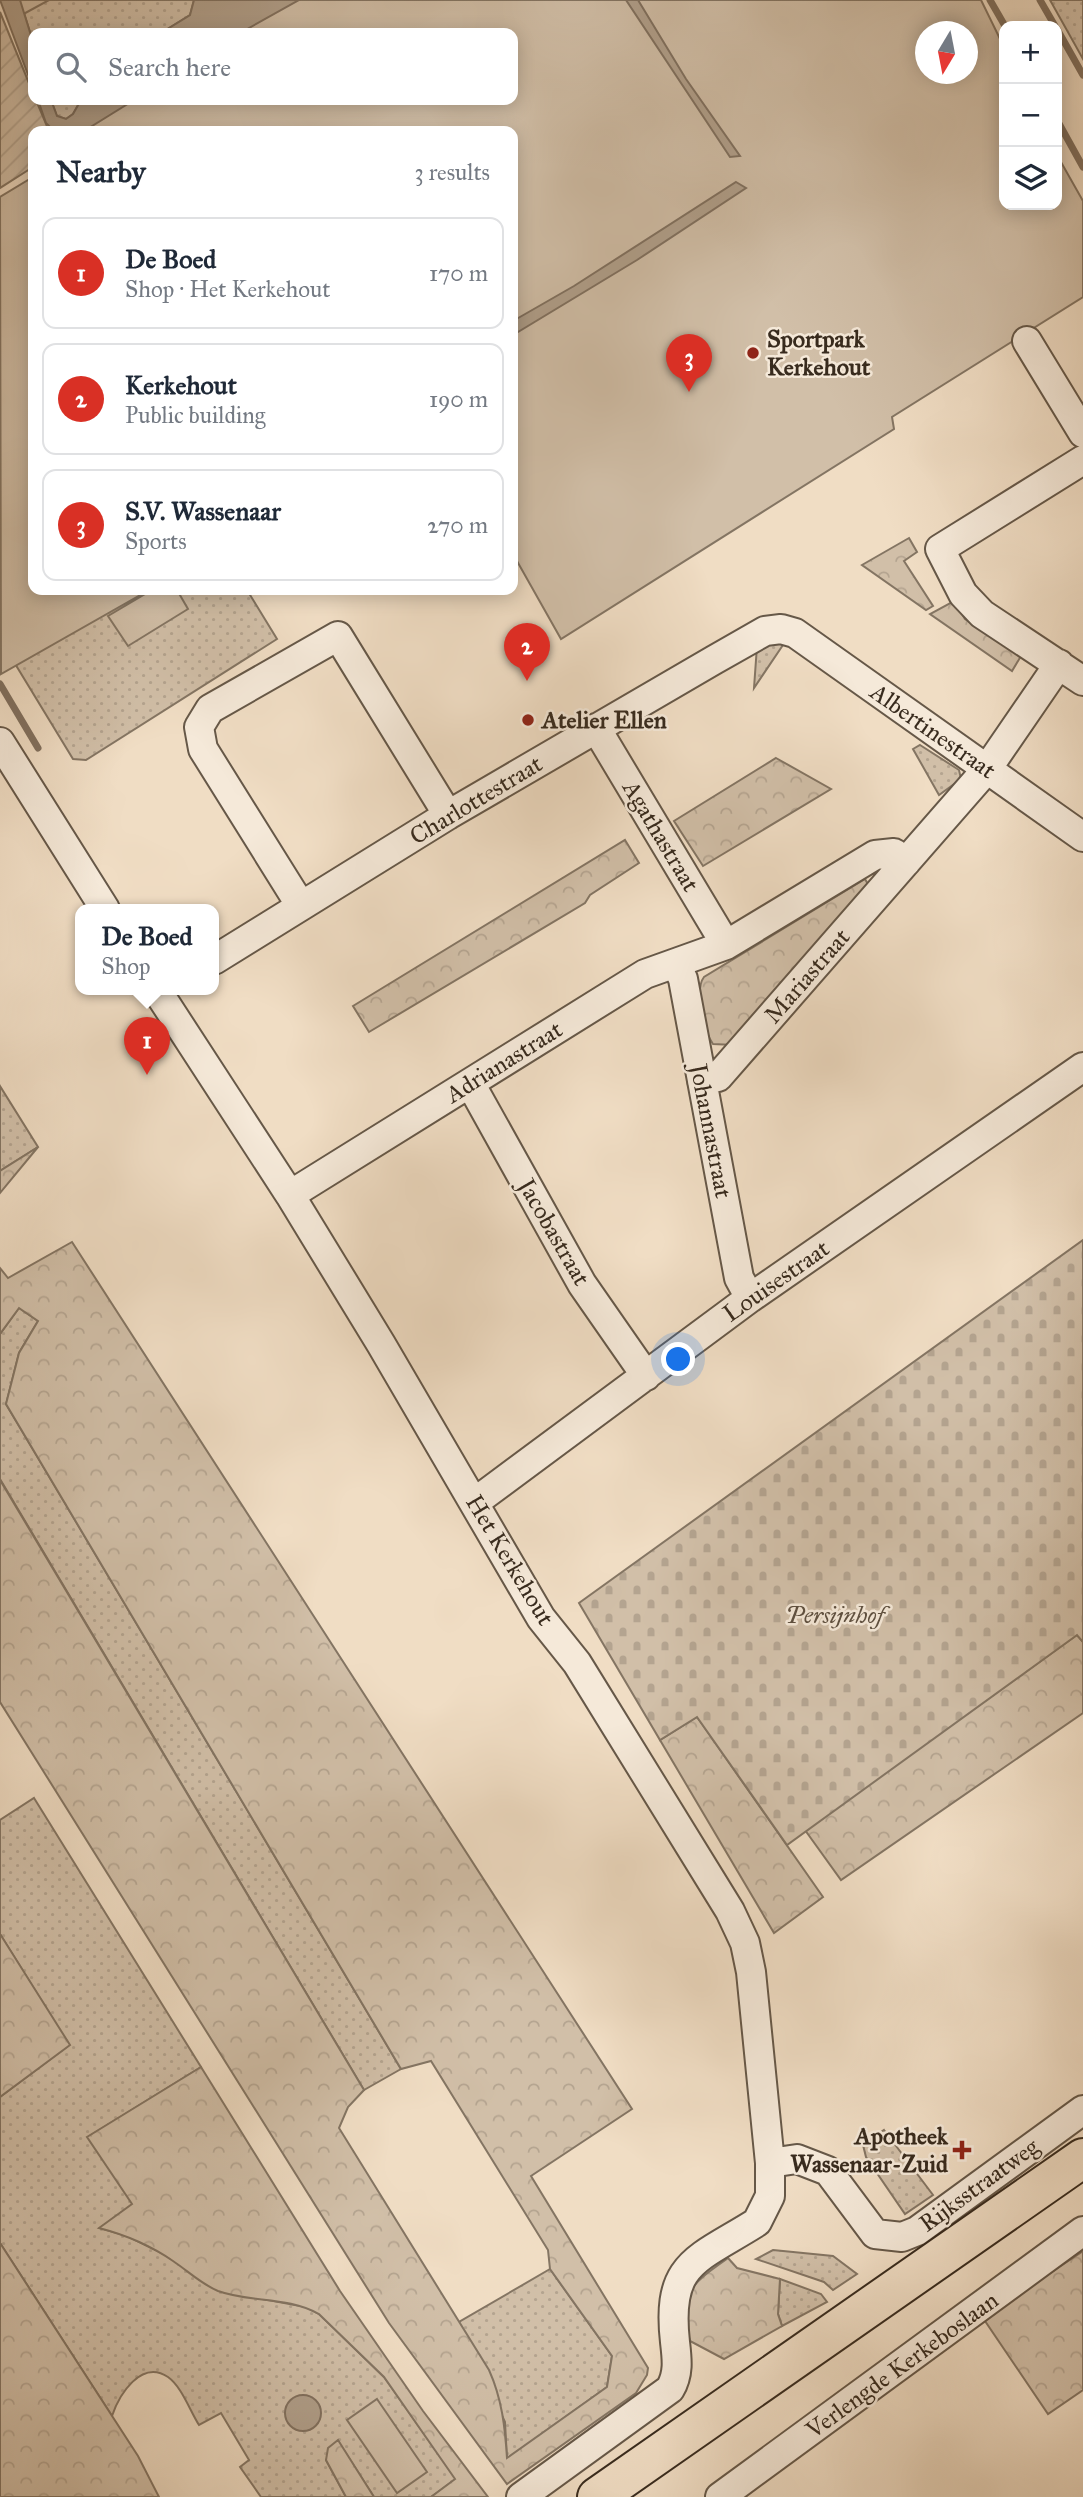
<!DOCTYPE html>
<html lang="en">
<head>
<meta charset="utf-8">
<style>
  body { margin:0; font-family:"IM FELL Great Primer",serif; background:#f6f6f7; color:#1f2937 }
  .controls { position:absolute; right:21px; top:21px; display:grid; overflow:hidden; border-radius:14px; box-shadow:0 4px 18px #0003 }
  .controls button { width:63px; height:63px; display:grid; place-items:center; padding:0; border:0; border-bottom:2px solid #e0e1e3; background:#fff; color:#1f2937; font:35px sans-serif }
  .compass { position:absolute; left:915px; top:21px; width:63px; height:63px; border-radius:50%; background:#fff; box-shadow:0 4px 18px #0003; rotate:190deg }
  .you { position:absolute; left:679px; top:1360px; width:24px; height:24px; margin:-18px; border:5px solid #fff; border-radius:50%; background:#1a73e8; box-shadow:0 0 0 10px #1a73e833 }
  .badge { display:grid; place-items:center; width:46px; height:46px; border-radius:50%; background:#d93025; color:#fff; font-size:23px; font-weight:700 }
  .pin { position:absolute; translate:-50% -58px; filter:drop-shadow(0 2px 4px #0008) }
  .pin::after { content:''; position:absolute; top:37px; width:24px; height:21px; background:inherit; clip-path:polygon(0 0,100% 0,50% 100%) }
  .popup { position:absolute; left:75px; top:904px; width:144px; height:91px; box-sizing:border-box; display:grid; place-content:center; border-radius:14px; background:#fff; filter:drop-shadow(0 2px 5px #0005); font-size:23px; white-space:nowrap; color:#747a83 }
  .popup b { font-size:26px; color:#1f2937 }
  .popup::after { content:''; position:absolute; left:50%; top:100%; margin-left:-14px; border:14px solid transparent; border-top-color:#fff }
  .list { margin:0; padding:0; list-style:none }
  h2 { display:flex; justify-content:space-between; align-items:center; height:91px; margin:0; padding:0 28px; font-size:30px }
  h2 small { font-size:23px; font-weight:400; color:#747a83 }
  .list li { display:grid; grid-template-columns:46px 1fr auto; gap:21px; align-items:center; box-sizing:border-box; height:112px; margin:0 14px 14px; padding:0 14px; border:2px solid #e0e1e3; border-radius:14px }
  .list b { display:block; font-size:26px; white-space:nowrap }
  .list p { margin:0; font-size:23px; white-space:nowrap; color:#747a83 }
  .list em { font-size:23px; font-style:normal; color:#747a83 }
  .icon { flex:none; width:38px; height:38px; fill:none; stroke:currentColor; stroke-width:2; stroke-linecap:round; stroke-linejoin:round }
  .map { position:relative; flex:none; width:1083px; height:2497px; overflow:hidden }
  .search { position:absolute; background:#fff; box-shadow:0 4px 18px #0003; left:28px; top:28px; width:490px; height:77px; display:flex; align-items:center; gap:18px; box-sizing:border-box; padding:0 24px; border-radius:14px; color:#747a83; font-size:26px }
  .panel { position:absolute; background:#fff; box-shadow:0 4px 18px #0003; left:28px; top:126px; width:490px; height:469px; border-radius:14px }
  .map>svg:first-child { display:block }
  .grass { fill:url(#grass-dots); stroke:#847563; stroke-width:2 }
  .forest { fill:url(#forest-crowns); stroke:#847563; stroke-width:2 }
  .cemetery { fill:url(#cemetery-stones); stroke:#847563; stroke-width:2 }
  .garden { fill:url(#garden-furrows); stroke:#847563; stroke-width:2 }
  .pitch { fill:#d1bfa8; stroke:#847563; stroke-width:2; fill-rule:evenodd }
  .water { fill:#b1a08c; stroke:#817160; stroke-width:2 }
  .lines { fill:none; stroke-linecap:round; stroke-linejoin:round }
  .stream { stroke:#817160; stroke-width:7 }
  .minor-casing { stroke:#665848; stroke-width:32 }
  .primary-casing { stroke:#382b1e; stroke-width:42 }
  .minor { stroke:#f5e9d9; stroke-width:28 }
  .primary { stroke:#f0ddc4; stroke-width:38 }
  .poi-dot { fill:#8f2418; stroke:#f5e9d9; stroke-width:2.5 }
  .labels { text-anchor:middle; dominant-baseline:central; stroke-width:5; stroke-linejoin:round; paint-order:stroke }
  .poi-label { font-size:24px; font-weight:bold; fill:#382b1e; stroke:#f5e9d9; text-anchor:start }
  .street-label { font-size:24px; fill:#382b1e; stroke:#f5e9d9 }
  .park-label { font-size:24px; font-style:italic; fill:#5e5040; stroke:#f5e9d9 }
</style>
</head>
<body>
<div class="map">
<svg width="1083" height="2497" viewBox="0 0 1083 2497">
  <defs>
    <pattern id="grass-dots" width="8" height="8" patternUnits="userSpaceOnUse" patternTransform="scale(1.75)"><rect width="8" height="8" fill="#d1bfa8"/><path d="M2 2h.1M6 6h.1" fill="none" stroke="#b4a490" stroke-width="1.8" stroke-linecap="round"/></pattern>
    <pattern id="forest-crowns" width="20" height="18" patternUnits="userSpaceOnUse" patternTransform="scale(1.75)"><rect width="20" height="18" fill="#d1bfa8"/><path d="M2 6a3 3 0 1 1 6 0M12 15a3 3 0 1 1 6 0" fill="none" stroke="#b4a490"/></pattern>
    <pattern id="cemetery-stones" width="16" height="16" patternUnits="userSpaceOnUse" patternTransform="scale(1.75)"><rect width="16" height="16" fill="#d1bfa8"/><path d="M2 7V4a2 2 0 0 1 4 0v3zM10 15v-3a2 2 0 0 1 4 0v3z" fill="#b4a490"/></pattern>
    <pattern id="garden-furrows" width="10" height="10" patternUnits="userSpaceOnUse" patternTransform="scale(1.75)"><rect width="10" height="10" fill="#d1bfa8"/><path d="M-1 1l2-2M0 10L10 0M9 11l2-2" fill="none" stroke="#b4a490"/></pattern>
  </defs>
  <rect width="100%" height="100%" fill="#f0ddc4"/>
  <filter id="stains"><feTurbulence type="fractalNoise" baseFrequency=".00286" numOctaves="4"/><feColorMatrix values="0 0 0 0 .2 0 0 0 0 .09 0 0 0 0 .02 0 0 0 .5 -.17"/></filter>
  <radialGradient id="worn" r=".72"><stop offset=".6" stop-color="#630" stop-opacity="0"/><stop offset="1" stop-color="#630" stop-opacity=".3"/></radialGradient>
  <!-- grass -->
  <path class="grass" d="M20,0H194L190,15L161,33H33V42Z
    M1050,0H1083V59Z
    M51,100H81L73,114L66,119L57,116Z
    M59,590H247L277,639L86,760L73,759L0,639Z
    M785,642L754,688L757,646Z
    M920,745L959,770L961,779L939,795L913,749Z
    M0,1086L38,1147L0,1171Z
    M19,1308L38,1321L19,1353L6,1404L401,2069L364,2090L0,1479V1334Z
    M34,1798L201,2067L88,2137L133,2204L100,2228L127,2236L251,2297L306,2307L319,2314L384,2377L456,2479L431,2497H374L338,2441L326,2460L346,2497H261L240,2467L249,2460L221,2413L199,2425C190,2411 182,2387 168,2377C141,2359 119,2395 112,2416L0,2243V2097L69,2045L0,1934V1820Z
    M884,2130L933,2195L905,2214L866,2157L863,2145Z
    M773,2250L833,2256L857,2274L833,2290L824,2282L756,2259Z
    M550,2269L612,2356L607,2387L507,2459L505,2422L459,2322Z
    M780,2279L821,2294L827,2302L782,2326L778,2314Z"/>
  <!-- forest -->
  <path class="forest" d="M10,0H49L18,17Z
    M909,538L917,552L904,561L933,606L926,610L862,565Z
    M954,601L965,619L1021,656L1012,671L930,614Z
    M776,758L831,789L703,866L674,821Z
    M625,840L639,863L590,895L585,903L369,1032L353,1006Z
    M865,879L873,893L734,1045L713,1044C704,1032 694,990 704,977Z
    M38,1147L0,1193V1171Z
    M72,1242L632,2109L531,2176L648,2368L647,2375L636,2393L507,2484L389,2323L0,1702V1480L364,2090L348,2107L339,2128L489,2370C502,2399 505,2427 507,2458L607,2387L612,2356L550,2269L548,2250L431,2061L401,2069L6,1404L19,1353L38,1321L19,1308L0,1334V1268L8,1278Z
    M1077,1635L1083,1642V1713L841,1880L805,1830Z
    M697,1717L823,1897L774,1933L660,1740Z
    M0,1934L70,2045L0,2097Z
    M201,2067L340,2291L423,2411L488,2497H431L455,2479L384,2377L319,2314C287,2296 251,2303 218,2291C201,2284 188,2271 173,2261C150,2245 126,2235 99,2228L132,2204L87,2137Z
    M0,2243L138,2456L159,2497H0Z
    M1083,2251V2390L1048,2414L983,2318Z
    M728,2258L737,2268L780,2279L778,2314L782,2326L724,2359L690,2341C677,2293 691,2284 728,2258Z
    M338,2440L374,2497H346L326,2460L328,2448Z"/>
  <!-- cemetery -->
  <path class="cemetery" d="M1083,1240V1642L1077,1635L787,1845L697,1717L660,1740L579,1603Z"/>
  <!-- garden -->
  <path class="garden" d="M0,12L33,93V100H36L49,131H33V167L0,188Z"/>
  <!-- pitch -->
  <path class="pitch" d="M256,0H981L1004,47V205H1057V155L1083,201V297L892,417L894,429L561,639L513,554V131H89L88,105L96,100H513V33H202ZM926,32H968V74H926Z
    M33,177V590H149L1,674L0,197Z
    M152,590H177L188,609L128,646L108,616Z
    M377,2399L427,2472L397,2493L347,2420Z"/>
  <!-- water -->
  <path class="water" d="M0,0H20L33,42V88Z
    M194,0H299L240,33H161L190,15Z
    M626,0H638L686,79L740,156L730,157Z
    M38,100H51L57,116L66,119L73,114L81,100H134L84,131H54L46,123Z
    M736,182L746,188L637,260L513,335V321L574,286Z
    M285 2413a18 18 0 1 1 36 0a18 18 0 1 1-36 0Z"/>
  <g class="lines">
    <!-- stream -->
    <path class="stream" d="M990,0L1005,26
      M1040,0L1055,26
      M1057,29L1083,75
      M1057,120L1083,167
      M0,684L38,748"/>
    <defs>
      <path id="minor" d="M1027,341L1083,433
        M1083,460L940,549L963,594L982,614L1083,681
        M596,728L726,945
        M0,742L105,909
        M301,906L203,749L199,727L210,709L338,636L448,815
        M214,960L448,815L714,660L765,631L781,629L795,633L1083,837
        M676,963L683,979L739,1278L750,1298
        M156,989L290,1195L381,1344L541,1618L577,1663L730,1911L745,1943L751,1972L770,2163V2196L757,2222C697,2260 666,2262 675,2342C677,2359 679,2374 670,2389L521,2497
        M702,1081L718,1077L987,769L1059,664
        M470,1083L582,1284L646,1376
        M290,1195L645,974L726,945L875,855L894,853L906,862
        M475,1502L750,1298L1083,1067
        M770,2163L797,2159L828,2171L875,2234L902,2237L917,2231L1083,2110
        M720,2497L1083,2231"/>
      <path id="primary" d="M597,2497L1083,2158"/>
    </defs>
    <!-- minor casing -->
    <use href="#minor" class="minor-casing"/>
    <!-- primary casing -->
    <use href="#primary" class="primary-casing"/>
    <!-- minor -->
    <use href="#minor" class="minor"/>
    <!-- primary -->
    <use href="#primary" class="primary"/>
  </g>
  <!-- markers -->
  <g class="poi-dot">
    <circle cx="753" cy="353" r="7"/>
    <circle cx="528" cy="720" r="7"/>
    <path d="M958.5 2139.5h7v7h7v7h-7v7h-7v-7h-7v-7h7z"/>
  </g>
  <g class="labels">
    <!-- poi labels -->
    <g class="poi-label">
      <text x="767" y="339">Sportpark<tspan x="767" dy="28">Kerkehout</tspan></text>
      <text x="542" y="720">Atelier Ellen</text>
      <text x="948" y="2136" text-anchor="end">Apotheek<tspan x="948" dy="28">Wassenaar-Zuid</tspan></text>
    </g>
    <!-- street labels -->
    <g class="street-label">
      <text transform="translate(933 731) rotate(35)">Albertinestraat</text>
      <text transform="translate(476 800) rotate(-31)">Charlottestraat</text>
      <text transform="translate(661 836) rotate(59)">Agathastraat</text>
      <text transform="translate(807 976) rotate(-49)">Mariastraat</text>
      <text transform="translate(504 1062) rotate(-32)">Adrianastraat</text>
      <text transform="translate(711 1131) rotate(79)">Johannastraat</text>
      <text transform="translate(554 1232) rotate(60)">Jacobastraat</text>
      <text transform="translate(776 1281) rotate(-35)">Louisestraat</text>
      <text transform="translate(510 1560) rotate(59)">Het Kerkehout</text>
      <text transform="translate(979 2185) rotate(-36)">Rijksstraatweg</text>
      <text transform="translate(902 2365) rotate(-36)">Verlengde Kerkeboslaan</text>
    </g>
    <!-- park labels -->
    <g class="park-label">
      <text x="835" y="1615">Persijnhof</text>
    </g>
  </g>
  <rect width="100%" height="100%" filter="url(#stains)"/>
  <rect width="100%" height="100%" fill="url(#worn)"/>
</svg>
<div class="controls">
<button>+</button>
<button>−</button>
<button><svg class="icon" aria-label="layers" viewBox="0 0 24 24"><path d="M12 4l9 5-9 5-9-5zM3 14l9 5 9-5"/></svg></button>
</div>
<svg class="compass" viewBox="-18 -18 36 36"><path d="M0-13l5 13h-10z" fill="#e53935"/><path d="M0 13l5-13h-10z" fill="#747a83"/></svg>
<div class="you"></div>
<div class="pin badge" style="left:147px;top:1075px">1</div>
<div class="popup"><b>De Boed</b>Shop</div>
<div class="pin badge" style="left:527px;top:681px">2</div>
<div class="pin badge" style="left:689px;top:392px">3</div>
<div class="search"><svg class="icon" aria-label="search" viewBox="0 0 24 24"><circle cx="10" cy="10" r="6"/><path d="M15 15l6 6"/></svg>Search here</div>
<section class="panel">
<h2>Nearby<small>3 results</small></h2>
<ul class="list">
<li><span class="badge">1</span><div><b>De Boed</b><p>Shop · Het Kerkehout</p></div><em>170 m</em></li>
<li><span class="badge">2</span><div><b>Kerkehout</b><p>Public building</p></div><em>190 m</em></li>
<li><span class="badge">3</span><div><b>S.V. Wassenaar</b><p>Sports</p></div><em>270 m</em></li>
</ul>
</section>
</div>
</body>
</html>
